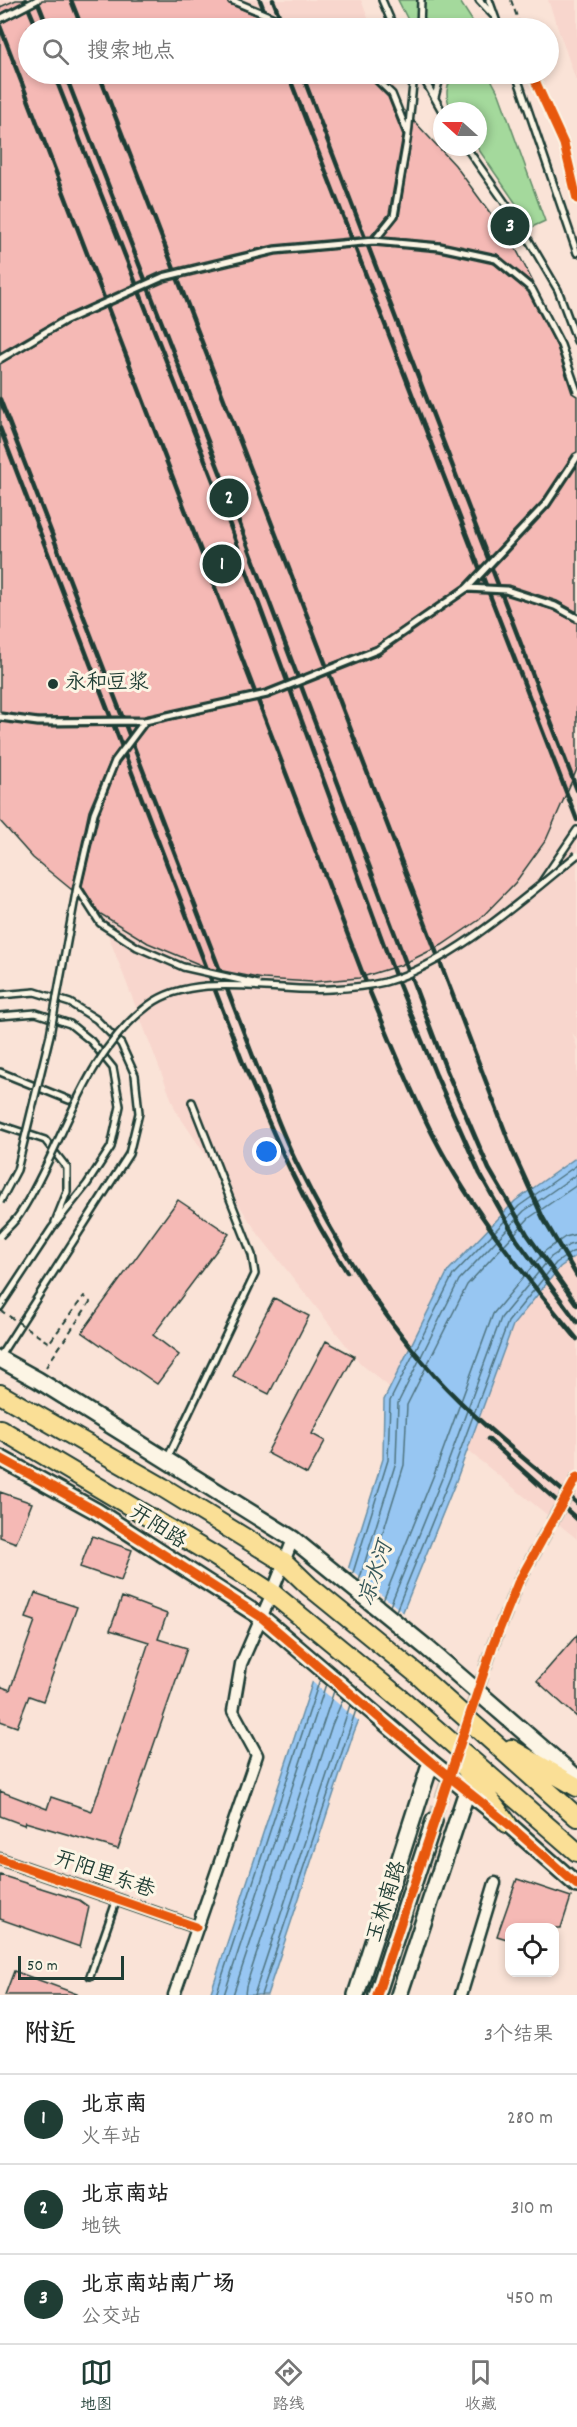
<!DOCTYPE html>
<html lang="zh">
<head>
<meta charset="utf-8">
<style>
  body { margin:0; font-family:Dekko,"LXGW WenKai TC",sans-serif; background:#f6f6f6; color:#222 }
  .controls { position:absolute; right:18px; bottom:18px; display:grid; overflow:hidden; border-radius:12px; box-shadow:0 3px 9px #0003 }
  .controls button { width:54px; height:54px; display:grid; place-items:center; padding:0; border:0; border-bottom:2px solid #e0e0e0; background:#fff; color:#222; font:30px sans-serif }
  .compass { position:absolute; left:433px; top:102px; width:54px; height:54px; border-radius:50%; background:#fff; box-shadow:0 3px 9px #0003; rotate:291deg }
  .scale { position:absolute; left:18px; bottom:15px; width:106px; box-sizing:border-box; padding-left:6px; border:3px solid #1f3d34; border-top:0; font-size:16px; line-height:21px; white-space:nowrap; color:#1f3d34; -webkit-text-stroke:4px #fcf5e5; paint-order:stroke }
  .you { position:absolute; left:267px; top:1152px; width:21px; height:21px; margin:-15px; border:4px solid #fff; border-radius:50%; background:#1a73e8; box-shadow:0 0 0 9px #1a73e833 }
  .badge { display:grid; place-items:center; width:39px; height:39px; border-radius:50%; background:#1f3d34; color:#fff; font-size:20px; font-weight:700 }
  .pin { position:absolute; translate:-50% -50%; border:3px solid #fff; box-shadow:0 2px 6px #0006 }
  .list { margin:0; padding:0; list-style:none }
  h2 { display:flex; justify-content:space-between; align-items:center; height:78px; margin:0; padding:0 24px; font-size:26px }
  h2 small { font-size:20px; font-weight:400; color:#767676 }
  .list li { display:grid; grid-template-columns:39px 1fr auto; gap:18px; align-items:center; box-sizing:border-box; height:90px; padding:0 24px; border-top:2px solid #e0e0e0 }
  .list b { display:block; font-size:22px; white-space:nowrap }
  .list p { margin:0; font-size:20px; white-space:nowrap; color:#767676 }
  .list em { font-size:20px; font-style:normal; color:#767676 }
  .icon { flex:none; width:33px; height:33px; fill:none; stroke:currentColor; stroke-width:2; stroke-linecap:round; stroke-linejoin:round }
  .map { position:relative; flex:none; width:577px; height:1995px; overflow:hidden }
  .search { position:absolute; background:#fff; box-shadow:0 3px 9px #0003; left:18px; right:18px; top:18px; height:66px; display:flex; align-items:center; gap:15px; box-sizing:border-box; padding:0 21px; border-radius:33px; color:#767676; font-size:22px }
  .sheet { height:348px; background:#fff }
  nav { display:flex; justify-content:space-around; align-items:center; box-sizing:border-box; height:84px; border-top:2px solid #e0e0e0; background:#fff; font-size:16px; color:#767676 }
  nav a { display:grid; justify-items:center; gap:3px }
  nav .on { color:#1f3d34 }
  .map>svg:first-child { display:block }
  .built { fill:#f8d6cd }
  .green { fill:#a4d99c; stroke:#628b68; stroke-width:1.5 }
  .water { fill:#97c6f2; stroke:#678fa6; stroke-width:1.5 }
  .pier { fill:#fae3d7 }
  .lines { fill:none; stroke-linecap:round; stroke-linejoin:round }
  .shore { stroke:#4f7480; stroke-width:1.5 }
  .building { fill:#f5b9b5; stroke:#1f3d34; stroke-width:1.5 }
  .secondary-tunnel { stroke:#cec2b6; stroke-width:15; stroke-dasharray:15 8; stroke-linecap:butt }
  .lane-casing { stroke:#1f3d34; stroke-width:10 }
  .street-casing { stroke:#1f3d34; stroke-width:15 }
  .secondary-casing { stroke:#1f3d34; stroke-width:20 }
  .primary-casing { stroke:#1f3d34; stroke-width:22 }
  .path { stroke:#1f3d34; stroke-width:2; stroke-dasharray:6 4.5; stroke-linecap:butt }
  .lane { stroke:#fcf5e5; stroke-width:5 }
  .street { stroke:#fcf5e5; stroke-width:10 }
  .secondary { stroke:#fcf5e5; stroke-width:15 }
  .primary { stroke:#fadf96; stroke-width:18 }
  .rail { stroke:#1f3d34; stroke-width:4.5 }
  .lane-bridge-casing { stroke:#1f3d34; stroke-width:10; stroke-linecap:butt }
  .path-bridge { stroke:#1f3d34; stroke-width:2; stroke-dasharray:6 4.5; stroke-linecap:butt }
  .lane-bridge { stroke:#fcf5e5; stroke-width:5 }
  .cycleway-casing { stroke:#fcf5e5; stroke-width:13 }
  .cycleway { stroke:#e8590c; stroke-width:9 }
  .poi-dot { fill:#1f3d34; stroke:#fcf5e5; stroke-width:2 }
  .labels { text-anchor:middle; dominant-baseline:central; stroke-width:6; stroke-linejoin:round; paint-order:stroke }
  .poi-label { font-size:21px; fill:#1f3d34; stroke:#fcf5e5; text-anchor:start }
  .street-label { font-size:21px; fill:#1f3d34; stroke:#fcf5e5 }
  .water-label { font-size:22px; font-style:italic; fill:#37585a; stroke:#fcf5e5 }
</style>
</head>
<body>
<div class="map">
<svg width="577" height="1995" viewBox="0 0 577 1995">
  <rect width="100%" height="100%" fill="#fae3d7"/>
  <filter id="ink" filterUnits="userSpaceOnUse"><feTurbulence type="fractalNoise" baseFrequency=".0167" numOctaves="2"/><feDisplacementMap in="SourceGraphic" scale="12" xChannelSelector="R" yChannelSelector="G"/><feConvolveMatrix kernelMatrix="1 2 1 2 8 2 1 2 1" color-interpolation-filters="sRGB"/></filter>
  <g filter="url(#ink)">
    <!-- built -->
    <path class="built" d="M0,0H361L372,28H28V74H389L577,559V1040L572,1032L577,1047V1539L361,1364L259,1235L176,1111L0,655Z
      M548,0H577V83Z"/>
    <!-- green -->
    <path class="green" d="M398,0H459L477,28H412Z
      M458,74H484L492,81L499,94L545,221L532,227L477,147L478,111H452C445,98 444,82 458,74Z"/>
    <!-- water -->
    <path class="water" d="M577,1157V1255L560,1267L513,1325L456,1481L354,1732L267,1995H210L309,1693L383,1459L384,1400L448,1271L515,1201Z"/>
    <!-- pier -->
    <path class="pier" d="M346,1566L405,1614L361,1723L310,1680Z"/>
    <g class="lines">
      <!-- shore -->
      <path class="shore" d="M352,1576L388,1460L390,1401L453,1275L519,1206L577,1165
        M359,1581L396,1462L398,1403L459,1280L524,1211L577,1174
        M366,1587L404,1465L407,1405L467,1285L529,1218L577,1185
        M383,1601L435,1472L493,1314L545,1251L565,1237L577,1234
        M390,1606L443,1476L501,1318L551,1257L569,1245L577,1243
        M396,1611L450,1478L508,1322L556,1263L572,1252L577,1251
        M216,1995L320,1679
        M224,1995L326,1684
        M233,1995L334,1691
        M245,1995L246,1986L332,1725L343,1699
        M254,1995L350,1705
        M261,1995L356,1710"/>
    </g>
    <!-- building -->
    <path class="building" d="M16,0H26L0,14V7Z
      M42,0H226L229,4L287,28H28V74H365L388,97L403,135L389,214L371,236L274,245L161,272L62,317L0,353V24L39,4Z
      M414,121L455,165L515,247L534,284L497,254L441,242L383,237L399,217Z
      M374,246L439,252L494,264L528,292L557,347L572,393L577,396V452L573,454L542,501L464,584L375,646L266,689L144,716L38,717L0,712V364L66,325L165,282L276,255Z
      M577,466V612L557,601L508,585L478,584L550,507Z
      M468,593L505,595L553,610L577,623V769L546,840L515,883L479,920L442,945L401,965L359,978L312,982L263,979L208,968L148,943L99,913L82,886L99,814L119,763L148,725L268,699L379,655Z
      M0,722L38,727L135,726L111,759L89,811L72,890L33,858L0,821Z
      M178,1200L229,1234L153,1335L179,1355L157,1384L82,1332Z
      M274,1298L309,1316L269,1394L233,1376Z
      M326,1341L354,1356L312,1434L325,1441L307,1474L267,1453Z
      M0,1492L32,1503L16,1543L0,1537Z
      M92,1536L132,1550L121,1581L80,1567Z
      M35,1593L77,1607L43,1701L29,1696L17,1727L0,1721V1686L10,1690L35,1621L26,1618Z
      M122,1597L167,1614L158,1639L187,1648L118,1849L25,1822L24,1825L0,1816V1791L47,1809L51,1797L92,1811L149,1642L110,1630Z
      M577,1635V1717L537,1681Z
      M0,1875L79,1900L89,1907L80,1947L0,1919Z
      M517,1879L571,1897L561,1928H510V1940L497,1936Z
      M14,1971L77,1994L76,1995H5Z"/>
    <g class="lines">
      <!-- secondary-tunnel -->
      <path class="secondary-tunnel" d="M434,1821L493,1645L518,1583L577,1477"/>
      <defs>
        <path id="lane" d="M382,0L394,28
          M479,0L493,15
          M489,0L499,28
          M420,28L421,0
          M371,74L392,94L408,134
          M421,74L442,111
          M516,74L577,253
          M435,97L441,74
          M466,147L517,220L558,290L577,341
          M374,241L394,216L408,135L414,74
          M541,883L577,830
          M0,995L35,992L70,1003L96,1019L121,1044L135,1075L139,1113L129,1154L0,1356
          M0,1016L36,1013L70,1024L91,1041L113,1068L120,1106L111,1147L87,1184L52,1228L0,1307
          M0,1072L69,1100
          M0,1125L45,1140L67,1168V1192L55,1222
          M167,1459L255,1274L252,1255L192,1102
          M90,1976L117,1899"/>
        <path id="street" d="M0,1859L196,1927
          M174,1995L257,1755L233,1711L241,1664L272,1593L293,1539
          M461,1995L495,1883"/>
        <path id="secondary" d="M0,1359L38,1380L293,1539L427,1648L577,1778
          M0,1458L96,1511L261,1617L431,1762L507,1823L577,1885
          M356,1995L431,1762
          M377,1995L434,1821
          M399,1995L467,1791"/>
        <path id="primary" d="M0,1394L162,1487L284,1562L309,1586L417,1674L577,1817
          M0,1429L213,1555L272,1593L406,1703L577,1852
          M511,1749L577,1787
          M461,1762L507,1823"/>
      </defs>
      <!-- lane casing -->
      <use href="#lane" class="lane-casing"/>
      <!-- street casing -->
      <use href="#street" class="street-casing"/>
      <!-- secondary casing -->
      <use href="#secondary" class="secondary-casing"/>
      <!-- primary casing -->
      <use href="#primary" class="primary-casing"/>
      <!-- path -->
      <path class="path" d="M511,0L521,28
        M538,74L564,144
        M46,1367L90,1302L84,1296L49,1343"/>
      <!-- lane -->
      <use href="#lane" class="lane"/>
      <!-- street -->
      <use href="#street" class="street"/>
      <!-- secondary -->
      <use href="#secondary" class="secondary"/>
      <!-- primary -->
      <use href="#primary" class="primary"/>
      <!-- rail -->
      <path class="rail" d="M25,0L37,28
        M37,0L48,28
        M71,0L82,28
        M260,0L271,28
        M273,0L284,28
        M0,26L367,985C389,1037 409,1089 435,1139C473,1212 525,1276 577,1339
        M54,74L221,501L395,975L436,1075L480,1174L517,1240L577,1322
        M65,74L230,498L446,1069L489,1169L527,1234L577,1305
        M99,74L513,1152L543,1218L577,1276
        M288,74L577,820
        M302,74L577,790
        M0,399L254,1059C268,1094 280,1130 297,1164C334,1240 379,1313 435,1376C478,1423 529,1462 577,1503
        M0,428L243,1063C274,1135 304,1207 347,1272
        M488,1439L577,1519"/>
      <defs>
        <path id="lane-bridge" d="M231,0L298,28
          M0,19L37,0
          M0,359L64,321L163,277L275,250L374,241L440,247L496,259L532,289L561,345L577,391
          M467,588L506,590L555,606L577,618
          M0,717L38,722L145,721L267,694L377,650L467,588L546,504L577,457
          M77,887L100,923L137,947L183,967L258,984
          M0,1202L17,1170L50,1035L77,887L94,813L115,761L145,721
          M0,1236C7,1228 16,1221 21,1212C64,1145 82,1055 149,1005C196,970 276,993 331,989C348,988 368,986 385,982C452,963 523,899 577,855"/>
      </defs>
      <!-- lane-bridge casing -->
      <use href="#lane-bridge" class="lane-bridge-casing"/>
      <!-- path-bridge -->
      <path class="path-bridge" d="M0,1310L49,1343"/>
      <!-- lane-bridge -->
      <use href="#lane-bridge" class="lane-bridge"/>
      <defs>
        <path id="cycleway" d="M532,74L564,144L577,199
          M0,1458L96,1511L261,1617L431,1762L507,1823L577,1885
          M0,1859L196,1927
          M377,1995L493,1645L518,1583L577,1477"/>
      </defs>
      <!-- cycleway casing -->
      <use href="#cycleway" class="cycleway-casing"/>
      <!-- cycleway -->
      <use href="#cycleway" class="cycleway"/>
    </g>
  </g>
  <!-- markers -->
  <circle class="poi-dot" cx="53" cy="684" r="6"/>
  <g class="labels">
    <!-- poi labels -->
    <g class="poi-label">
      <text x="65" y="684">永和豆浆</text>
    </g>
    <!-- street labels -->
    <g class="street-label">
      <text transform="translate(157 1528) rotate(33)">开阳路</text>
      <text transform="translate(104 1876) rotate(19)">开阳里东巷</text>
      <text transform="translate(388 1902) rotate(-72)">玉林南路</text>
    </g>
    <!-- water labels -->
    <g class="water-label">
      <text transform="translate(377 1574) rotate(-72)">凉水河</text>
    </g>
  </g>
</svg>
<div class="controls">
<button><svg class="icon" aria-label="locate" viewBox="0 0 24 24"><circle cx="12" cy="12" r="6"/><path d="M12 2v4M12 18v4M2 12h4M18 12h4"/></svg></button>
</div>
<svg class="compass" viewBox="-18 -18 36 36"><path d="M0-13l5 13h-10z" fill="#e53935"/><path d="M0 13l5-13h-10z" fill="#767676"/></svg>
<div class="scale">50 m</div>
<div class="you"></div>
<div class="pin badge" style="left:222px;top:564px">1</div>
<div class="pin badge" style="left:229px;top:498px">2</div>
<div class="pin badge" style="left:510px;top:226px">3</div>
<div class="search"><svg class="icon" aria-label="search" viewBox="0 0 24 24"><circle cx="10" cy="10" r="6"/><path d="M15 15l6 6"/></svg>搜索地点</div>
</div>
<section class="sheet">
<h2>附近<small>3个结果</small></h2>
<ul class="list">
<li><span class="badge">1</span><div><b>北京南</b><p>火车站</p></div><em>280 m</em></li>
<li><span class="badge">2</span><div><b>北京南站</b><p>地铁</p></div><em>310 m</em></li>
<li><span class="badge">3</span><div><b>北京南站南广场</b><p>公交站</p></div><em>450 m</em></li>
</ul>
</section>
<nav>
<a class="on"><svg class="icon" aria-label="map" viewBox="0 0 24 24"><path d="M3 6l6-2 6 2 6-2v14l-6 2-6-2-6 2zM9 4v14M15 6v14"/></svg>地图</a>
<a><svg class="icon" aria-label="directions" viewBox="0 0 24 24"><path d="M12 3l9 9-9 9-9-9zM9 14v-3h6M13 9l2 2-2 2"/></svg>路线</a>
<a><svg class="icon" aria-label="saved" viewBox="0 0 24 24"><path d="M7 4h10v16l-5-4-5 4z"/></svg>收藏</a>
</nav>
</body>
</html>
